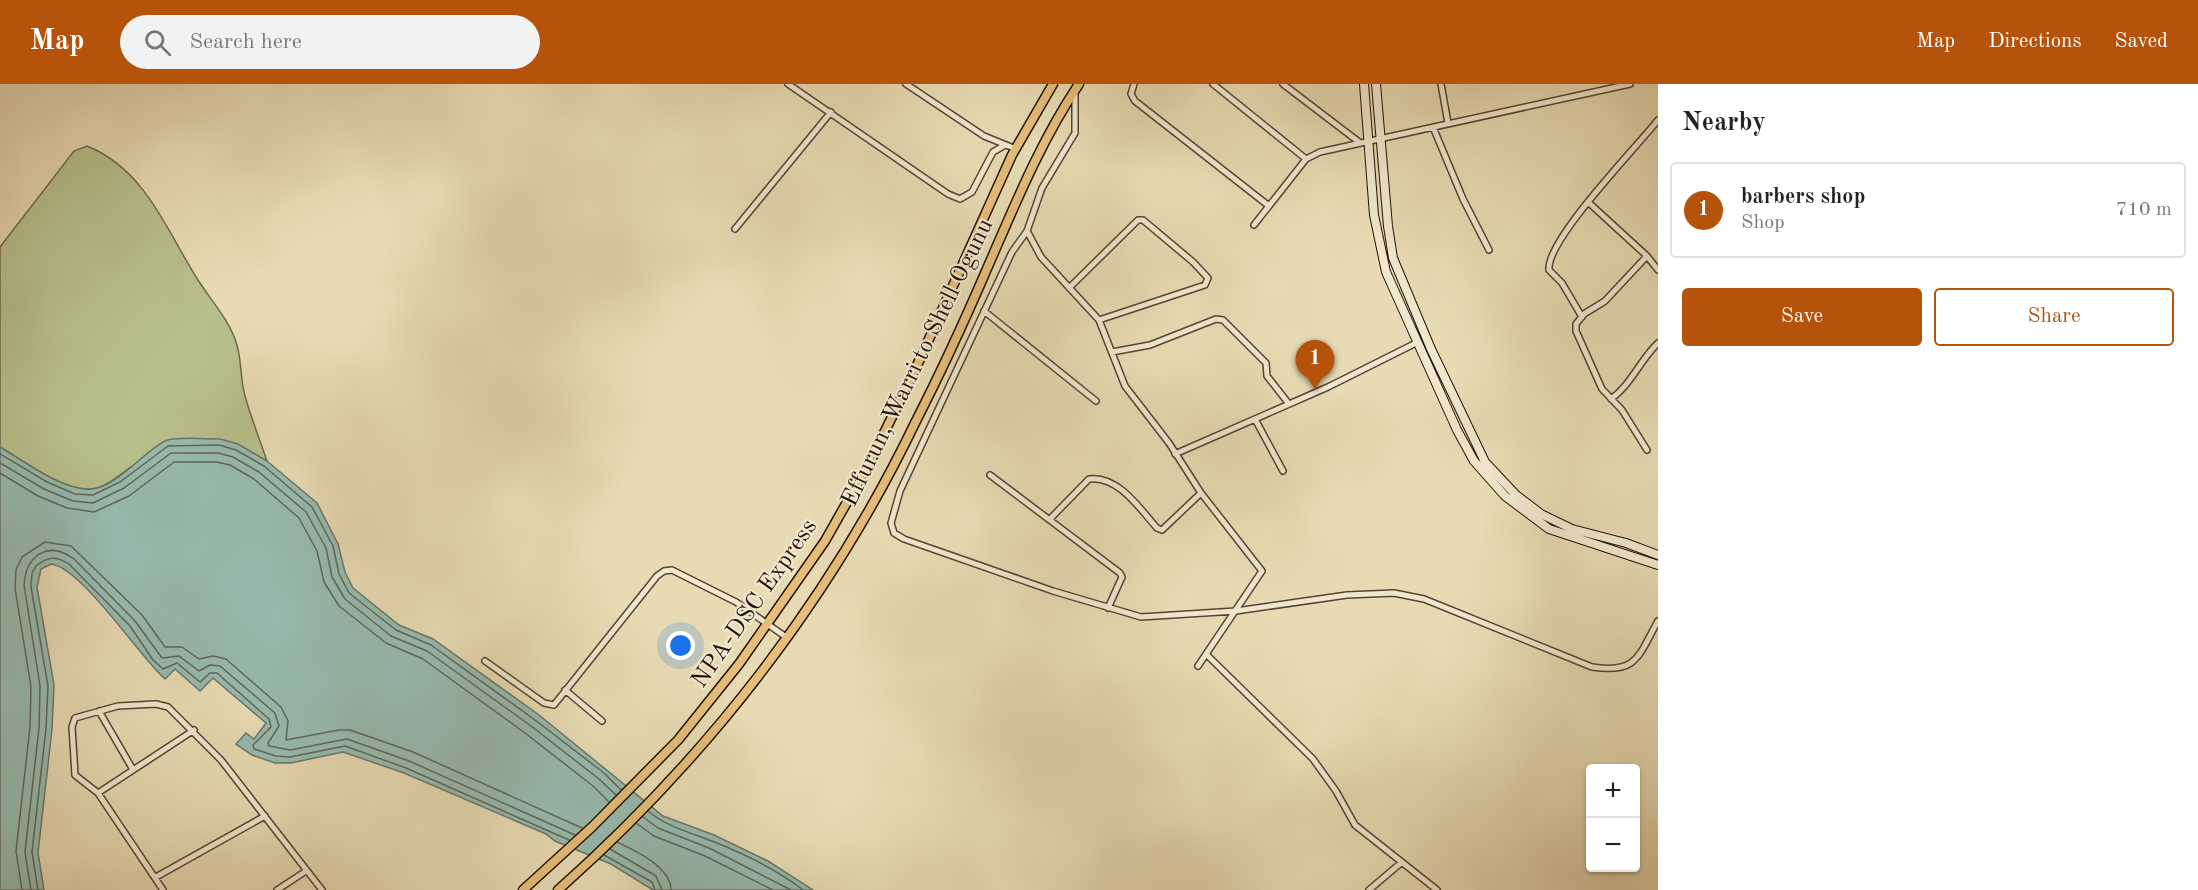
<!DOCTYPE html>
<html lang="en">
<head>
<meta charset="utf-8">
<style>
  body { margin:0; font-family:"Old Standard TT",serif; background:#f2f2f2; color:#222 }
  .controls { position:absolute; right:18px; bottom:18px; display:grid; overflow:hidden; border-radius:6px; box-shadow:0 2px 4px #0004 }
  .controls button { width:54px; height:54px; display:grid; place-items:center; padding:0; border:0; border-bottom:2px solid #e0e0e0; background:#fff; color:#222; font:30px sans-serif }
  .you { position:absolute; left:681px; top:562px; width:21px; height:21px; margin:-15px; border:4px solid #fff; border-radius:50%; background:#1a73e8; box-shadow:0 0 0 9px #1a73e833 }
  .badge { display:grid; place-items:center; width:39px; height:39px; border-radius:50%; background:#b45309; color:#fff; font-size:20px; font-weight:700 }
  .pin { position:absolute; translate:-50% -50px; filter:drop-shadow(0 2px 3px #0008) }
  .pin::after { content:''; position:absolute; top:32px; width:21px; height:18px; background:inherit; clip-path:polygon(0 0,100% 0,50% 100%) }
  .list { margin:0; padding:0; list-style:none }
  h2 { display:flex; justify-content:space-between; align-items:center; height:78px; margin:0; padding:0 24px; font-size:26px }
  h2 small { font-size:20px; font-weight:400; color:#767676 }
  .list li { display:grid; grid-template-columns:39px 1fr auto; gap:18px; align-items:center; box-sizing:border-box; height:96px; margin:0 12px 12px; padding:0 12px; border:2px solid #e0e0e0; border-radius:6px }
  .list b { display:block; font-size:22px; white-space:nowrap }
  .list p { margin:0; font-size:20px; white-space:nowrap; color:#767676 }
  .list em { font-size:20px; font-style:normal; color:#767676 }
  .actions { display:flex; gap:12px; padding:18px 24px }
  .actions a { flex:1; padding:14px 0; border:2px solid #b45309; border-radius:6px; text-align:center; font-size:21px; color:#b45309 }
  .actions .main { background:#b45309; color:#fff }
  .icon { flex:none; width:33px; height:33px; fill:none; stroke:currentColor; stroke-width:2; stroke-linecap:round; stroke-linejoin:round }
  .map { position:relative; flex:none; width:1658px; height:806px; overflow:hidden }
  header { display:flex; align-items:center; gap:36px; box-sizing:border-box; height:84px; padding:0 30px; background:#b45309; color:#fff }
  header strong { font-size:28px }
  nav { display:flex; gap:33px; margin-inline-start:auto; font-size:21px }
  .search { width:420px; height:54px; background:#f2f2f2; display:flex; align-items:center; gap:15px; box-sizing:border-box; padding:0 21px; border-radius:33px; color:#767676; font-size:22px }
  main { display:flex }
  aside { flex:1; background:#fff }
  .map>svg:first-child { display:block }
  .green { fill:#b8c08b; stroke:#6e6849; stroke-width:1.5 }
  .water { fill:#97bbaf; stroke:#69776c; stroke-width:1.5 }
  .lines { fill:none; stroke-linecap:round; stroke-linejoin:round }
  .shore { stroke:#5e665b; stroke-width:1.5 }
  .minor-casing { stroke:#554432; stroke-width:8 }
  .secondary-casing { stroke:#241107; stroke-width:10 }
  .primary-casing { stroke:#241107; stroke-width:11 }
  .minor { stroke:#f0e8ce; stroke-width:5 }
  .secondary { stroke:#f0e8ce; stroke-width:8 }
  .primary { stroke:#e4be7a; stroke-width:8 }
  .labels { text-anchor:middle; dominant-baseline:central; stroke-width:4.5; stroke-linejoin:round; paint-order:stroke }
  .street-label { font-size:24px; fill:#241107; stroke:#f0e8ce }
</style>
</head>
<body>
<header>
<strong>Map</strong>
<div class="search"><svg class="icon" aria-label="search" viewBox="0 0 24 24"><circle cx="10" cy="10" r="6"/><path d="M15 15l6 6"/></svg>Search here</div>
<nav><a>Map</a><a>Directions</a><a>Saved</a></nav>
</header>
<main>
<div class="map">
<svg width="1658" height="806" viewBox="0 0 1658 806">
  <rect width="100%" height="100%" fill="#e8dbb3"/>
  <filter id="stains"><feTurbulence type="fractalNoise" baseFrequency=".00333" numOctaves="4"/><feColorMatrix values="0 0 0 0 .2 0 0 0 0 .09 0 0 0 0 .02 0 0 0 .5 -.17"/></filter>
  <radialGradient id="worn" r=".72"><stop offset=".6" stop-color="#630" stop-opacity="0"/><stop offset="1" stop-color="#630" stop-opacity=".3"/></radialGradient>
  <!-- green -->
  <path class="green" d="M87,62C146,86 166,146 198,196C210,215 229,236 236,258C242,275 240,295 245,312C251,334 260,356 267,377C228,354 212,348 168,365C157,370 145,373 135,380C123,388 106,404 91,405C63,407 24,377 0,363V163L74,67Z"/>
  <!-- water -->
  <path class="water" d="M220,355L238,360L267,377L317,419L338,460L345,488L353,504L399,541L433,555L539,631L663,732L714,751L768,777L813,806H653L611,780L555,757L546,750L404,689L343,668L291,679H275L252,671L236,660L246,649L254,655L266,639L213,594L200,607L175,585L165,595C140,573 81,483 51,480L41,485L37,503L54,601L52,645L38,769L44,806H0V363C23,377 64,408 92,405C118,402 142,369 165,357C175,352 207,355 220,355Z"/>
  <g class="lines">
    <!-- shore -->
    <path class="shore" d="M0,370L47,398L75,410L93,411L120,398L168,362L219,361L236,366L264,382L312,423L333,462L339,490L349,509L396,546L431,561L535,636L604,689L621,706
      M0,379L44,405L73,417L93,419L124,404L171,369H218L233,373L259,388L306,428L326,464L332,493L345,515L391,552L427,567L531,642L599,695L616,711
      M0,389L38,412L67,424L94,428L129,412L174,378H217L230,381L254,395L299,434L317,467L324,498L339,522L386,559L423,575L525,649L593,702L609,718
      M648,727C667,743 689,748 712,757C742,769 777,785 803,806
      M643,733L658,744L709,764L791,806
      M636,739L654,752L705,772L773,806
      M617,758C636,767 671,783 671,806
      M610,765L656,792L662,806
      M604,771L652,798L655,806
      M22,806L16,767L30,643L31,603L15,504L16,486L22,473L45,458L71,462L142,531L165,563H182L199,575L213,572L226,575L281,623L288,637L286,656L339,646H350L413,668L582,744
      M31,806L25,768L39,644L40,602L24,501C26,471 48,456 74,475L135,537L162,574L179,572L199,587L210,581L220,582L275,629L279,642L268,659L269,662L290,666L347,655L409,677L575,751
      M38,806L32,768L46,645L48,602L31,503L32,489L36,482C48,472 57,472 70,481L130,542L153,576L163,585L177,579L200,598L210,589H217L269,635L271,643L253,661L254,665L276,672L290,673L345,662L406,684L569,756"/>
    <defs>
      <path id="minor" d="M788,0L948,110L960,115L972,108L993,68L1005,61
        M906,0L984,52L1016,65
        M1134,0L1131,10L1135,17L1269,122
        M1213,0L1306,75
        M1283,0L1359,58
        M1441,0L1448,39
        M1075,9V49L1042,104L1027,147L1041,173L1099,236L1125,302L1169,359L1201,409L1262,487L1198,582
        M1433,43L1463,115L1489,166
        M1588,118L1647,172L1658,186
        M1254,141L1306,75L1320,68L1630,0
        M735,145L831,28
        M1027,147L1012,168L900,407L891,439L894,449L904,455L1053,507L1141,533L1236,527L1347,511L1394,509L1424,515L1592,583C1638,590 1638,572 1658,537
        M1647,172L1605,217L1584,230L1576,240V247L1602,305L1622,326L1647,366
        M1069,204L1138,136H1143L1193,178L1208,194L1205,201L1099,236
        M984,227L1096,317
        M1582,233L1562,199L1549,186C1546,156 1636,64 1658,36
        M1112,268L1150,261L1216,235L1223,236L1266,279L1267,292L1289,320
        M1611,315C1631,301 1640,276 1658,259
        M1255,335L1283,387
        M1175,370L1328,303L1418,258
        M990,391L1120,489L1122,493L1108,524
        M1050,435L1089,395C1118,391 1140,425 1157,444L1162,446L1201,409
        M1207,571L1313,675L1336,707L1355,741L1437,806
        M485,577L544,619L554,621L657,492L664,487L672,486L736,518L786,553
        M565,606L602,637
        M99,627L132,684
        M98,709L194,646
        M156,793L265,732
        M163,806L98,709L75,691L72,643L75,634L118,622L156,620L168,623L221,676L322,806
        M277,806L306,787
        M1369,806L1402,778"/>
      <path id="secondary" d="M1364,0L1374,131L1386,188L1457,346L1474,377L1505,412L1549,445L1658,481
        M1376,0L1388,142L1393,174L1431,265L1485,378L1516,411L1541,430L1572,445L1626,459L1658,471"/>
      <path id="primary" d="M523,806L592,743L678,656L739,580L825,457L872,374L920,275L1012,71L1053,0
        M558,806C706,675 830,516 916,337C941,288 964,238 986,187C1014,123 1040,58 1079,0"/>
    </defs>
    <!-- minor casing -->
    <use href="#minor" class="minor-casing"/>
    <!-- secondary casing -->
    <use href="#secondary" class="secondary-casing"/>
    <!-- primary casing -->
    <use href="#primary" class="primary-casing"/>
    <!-- minor -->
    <use href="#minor" class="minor"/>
    <!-- secondary -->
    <use href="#secondary" class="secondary"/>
    <!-- primary -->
    <use href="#primary" class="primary"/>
  </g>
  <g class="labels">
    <!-- street labels -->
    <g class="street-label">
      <text transform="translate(918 279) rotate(-64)">Effurun, Warri to Shell Ogunu</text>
      <text transform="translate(755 520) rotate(-55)">NPA-DSC Express</text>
    </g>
  </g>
  <rect width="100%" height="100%" filter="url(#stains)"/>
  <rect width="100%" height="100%" fill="url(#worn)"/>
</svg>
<div class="controls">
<button>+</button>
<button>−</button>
</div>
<div class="you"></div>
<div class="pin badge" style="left:1315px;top:306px">1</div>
</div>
<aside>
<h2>Nearby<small></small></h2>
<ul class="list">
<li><span class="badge">1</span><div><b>barbers shop</b><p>Shop</p></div><em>710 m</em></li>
</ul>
<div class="actions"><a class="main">Save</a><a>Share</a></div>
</aside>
</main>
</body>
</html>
